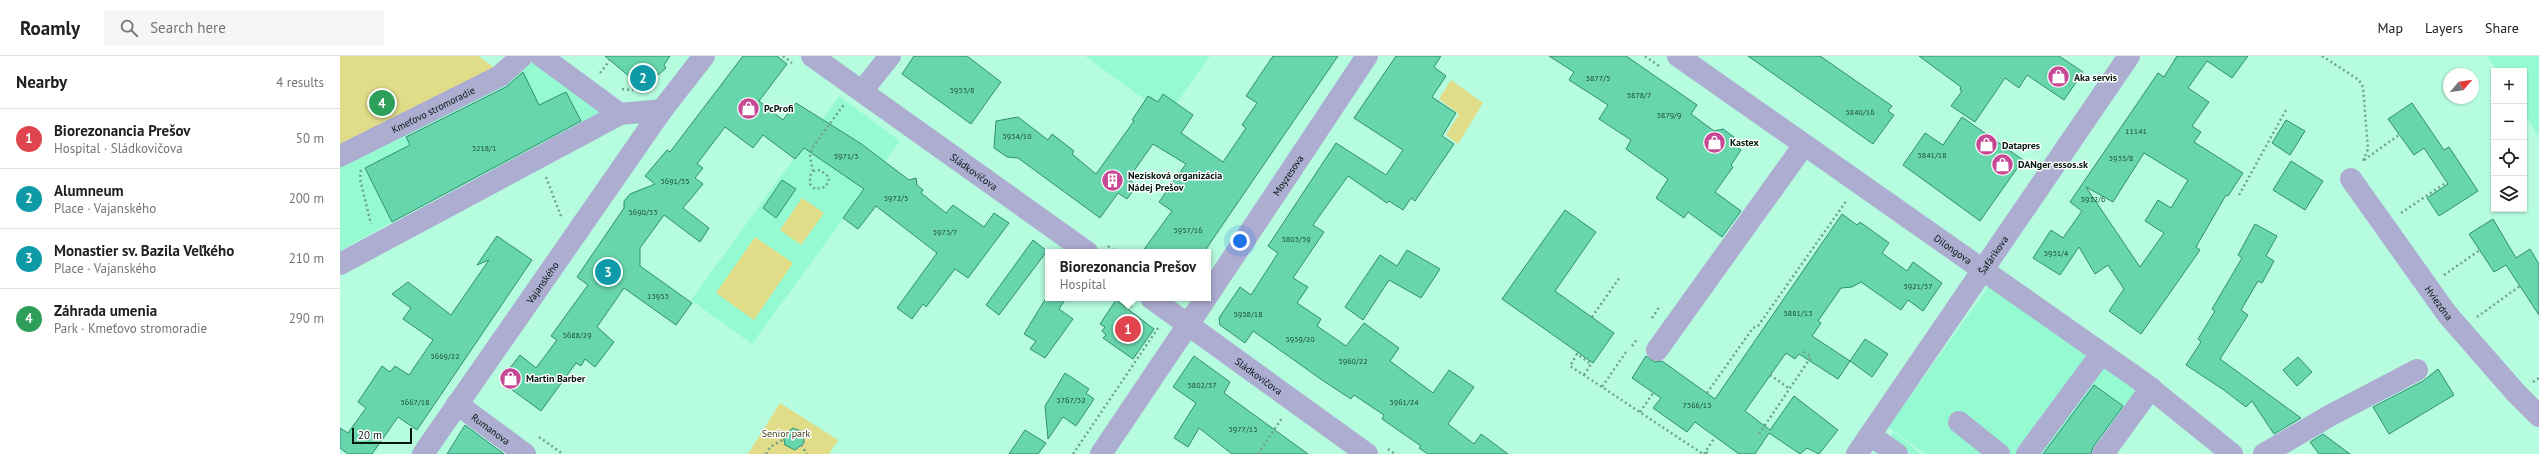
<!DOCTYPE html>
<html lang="en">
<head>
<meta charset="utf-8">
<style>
  body { margin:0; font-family:"PT Sans",sans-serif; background:#f6f6f6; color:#202124 }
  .controls { position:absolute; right:12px; top:12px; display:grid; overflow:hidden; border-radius:0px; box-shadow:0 1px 3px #0004 }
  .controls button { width:36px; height:36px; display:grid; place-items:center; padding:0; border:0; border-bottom:1px solid #e0e0e0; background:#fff; color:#202124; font:20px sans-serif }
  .compass { position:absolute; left:2103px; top:12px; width:36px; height:36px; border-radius:50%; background:#fff; box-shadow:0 1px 3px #0004; rotate:61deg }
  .scale { position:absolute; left:12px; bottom:10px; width:60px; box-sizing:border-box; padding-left:4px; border:2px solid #00170e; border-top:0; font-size:11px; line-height:14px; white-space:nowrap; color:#00170e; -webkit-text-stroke:3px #fff; paint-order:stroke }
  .you { position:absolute; left:900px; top:185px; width:14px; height:14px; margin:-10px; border:3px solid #fff; border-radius:50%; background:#1a73e8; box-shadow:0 0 0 6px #1a73e833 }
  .badge { display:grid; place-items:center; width:26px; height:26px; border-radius:50%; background:#c74895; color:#fff; font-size:13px; font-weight:700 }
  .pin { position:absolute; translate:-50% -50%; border:2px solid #fff; box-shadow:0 1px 4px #0006 }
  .popup { position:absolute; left:705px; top:193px; width:166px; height:52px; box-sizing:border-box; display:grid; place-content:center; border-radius:0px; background:#fff; filter:drop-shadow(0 1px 3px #0005); font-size:13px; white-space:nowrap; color:#757577 }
  .popup b { font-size:15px; color:#202124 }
  .popup::after { content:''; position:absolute; left:50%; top:100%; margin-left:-8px; border:8px solid transparent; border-top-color:#fff }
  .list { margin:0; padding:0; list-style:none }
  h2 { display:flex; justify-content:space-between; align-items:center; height:52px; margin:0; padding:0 16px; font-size:17px }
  h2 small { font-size:13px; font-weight:400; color:#757577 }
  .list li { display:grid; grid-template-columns:26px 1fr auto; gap:12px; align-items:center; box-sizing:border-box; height:60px; padding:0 16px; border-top:1px solid #e0e0e0 }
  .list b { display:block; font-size:15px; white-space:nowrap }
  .list p { margin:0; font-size:13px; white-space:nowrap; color:#757577 }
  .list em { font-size:13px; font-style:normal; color:#757577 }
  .icon { flex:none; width:22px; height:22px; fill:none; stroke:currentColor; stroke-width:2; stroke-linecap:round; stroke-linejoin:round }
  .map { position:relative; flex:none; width:2199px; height:398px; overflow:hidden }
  header { display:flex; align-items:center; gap:24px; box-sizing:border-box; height:56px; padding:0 20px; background:#fff; border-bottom:1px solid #e0e0e0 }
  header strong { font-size:19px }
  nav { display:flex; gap:22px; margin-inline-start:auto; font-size:14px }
  .search { width:280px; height:36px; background:#f6f6f6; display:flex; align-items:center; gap:10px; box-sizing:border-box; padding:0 14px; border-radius:0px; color:#757577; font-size:15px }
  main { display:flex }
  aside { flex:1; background:#fff }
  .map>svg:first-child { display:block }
  .built { fill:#95fad2 }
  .green { fill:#e0dc88 }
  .building { fill:#68d6ad; stroke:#318e6e; fill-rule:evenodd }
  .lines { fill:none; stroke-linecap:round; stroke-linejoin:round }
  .path { stroke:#6fa28d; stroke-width:2.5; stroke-dasharray:2 3; stroke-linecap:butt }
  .minor { stroke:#adacd1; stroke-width:22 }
  .labels { text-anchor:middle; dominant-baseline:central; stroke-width:3; stroke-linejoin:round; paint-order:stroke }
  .number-label { font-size:8px; fill:#1a4736 }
  .poi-label { font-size:10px; font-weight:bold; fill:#00170e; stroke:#fff; text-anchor:start }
  .street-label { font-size:10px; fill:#00170e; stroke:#fff }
  .park-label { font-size:10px; fill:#424018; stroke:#fff }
</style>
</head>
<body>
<header>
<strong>Roamly</strong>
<div class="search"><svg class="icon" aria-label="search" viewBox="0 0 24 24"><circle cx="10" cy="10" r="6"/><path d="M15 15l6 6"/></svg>Search here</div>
<nav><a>Map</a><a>Layers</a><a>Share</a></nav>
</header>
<main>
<aside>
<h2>Nearby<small>4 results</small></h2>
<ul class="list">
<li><span class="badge" style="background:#e0444e">1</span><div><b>Biorezonancia Prešov</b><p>Hospital · Sládkovičova</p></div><em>50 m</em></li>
<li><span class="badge" style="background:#0f9aa8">2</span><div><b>Alumneum</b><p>Place · Vajanského</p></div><em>200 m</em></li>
<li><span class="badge" style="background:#0f9aa8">3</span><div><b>Monastier sv. Bazila Veľkého</b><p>Place · Vajanského</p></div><em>210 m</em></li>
<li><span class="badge" style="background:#2e9e5b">4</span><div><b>Záhrada umenia</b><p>Park · Kmeťovo stromoradie</p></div><em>290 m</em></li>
</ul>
</aside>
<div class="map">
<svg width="2199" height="398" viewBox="0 0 2199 398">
  <rect width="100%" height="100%" fill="#b6fcdf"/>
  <!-- built -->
  <path class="built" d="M201,0L272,52L52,166L0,195V100Z
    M745,0H870L827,60Z
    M2147,0H2199V81L2184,57V15H2157Z
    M499,40L560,85L412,288L351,244Z
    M1650,229L1805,341L1763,398H1585L1548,371Z
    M1554,376L1581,398H1539Z"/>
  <!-- green -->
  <path class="green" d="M0,0H138L155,12L0,88Z
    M1111,24L1143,47L1118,88L1106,79L1119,58L1099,43Z
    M462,142L484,157L461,189L440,174Z
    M415,181L453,207L414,264L376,237Z
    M440,347L498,384L489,398H408Z"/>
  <!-- building -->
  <path class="building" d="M265,0H330L324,9L326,12L303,32Z
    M403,0H437L447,8L419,45L443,64L456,47L520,87L569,124L576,122L577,129L583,134L581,137L606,157L613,149L644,171L654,157L669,167L628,222L615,213L586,251L583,248L572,263L557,252L597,197L536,150L518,173L503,162L524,133L464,92L455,103L423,79L413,92L385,71L357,108L363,112L355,122L363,128L343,152L369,172L360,186L324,159L300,192V210L352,247L336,269L284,232L257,271L274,286L255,311L245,303L241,310L236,307L201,355L160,325L180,299L196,312L217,284L211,280L248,229L237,221L284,152V145L290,138L315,128L305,120L327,94L330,96Z
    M574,0H627L661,26L631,68L562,18Z
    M933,0H998L864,196H802L832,155L819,146L846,108L813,88L788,123L797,129L787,143L778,137L760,162L678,102L667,101L654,92L656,65L678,61L708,84L712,78L734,95L732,98L756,118L794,65L792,64L808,40L818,46L823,38L853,59L841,77L883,106L906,72L902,69L917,47L906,40Z
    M1056,0H1101L1094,11L1106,20L1092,41L1116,57L1102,80L1114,88L1075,145L1071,142L1063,154L1049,145L1047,147L1008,120L973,169L984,176L953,222L968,231L957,247L981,263L977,270L1006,290L1024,267L1059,292L1050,305L1093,337L1109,314L1134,331L1108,368L1134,388L1141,378L1168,398H1088L1079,392L1081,390L1042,363L1044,359L1014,339L1011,343L982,324L913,275L905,287L880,269L879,262L900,231L911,239L938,197L928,190L996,87L1046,119L1063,94L1014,62Z
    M1209,0H1286L1357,49L1351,58L1374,75L1383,73L1394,81L1395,89L1401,94L1391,109L1393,111L1375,136L1401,155L1382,181L1348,156L1344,162L1316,142L1328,123L1286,93L1291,84L1259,63L1268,49L1229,24L1234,16Z
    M1408,0H1480L1552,50L1548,55L1554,59L1533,88Z
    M1579,0H1719L1743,16L1724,44L1687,19L1679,32L1665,22L1635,66L1611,50L1622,35L1620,34L1621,31Z
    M1837,0H1908L1892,22L1867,5L1848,32L1869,46L1852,70L1861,76L1854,86L1903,117L1888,140L1886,139L1856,191L1860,194L1801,278L1769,255L1784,233L1768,209L1755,218L1739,191L1720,219L1693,202L1711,174L1723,182L1742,155L1730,146L1818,17L1824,21ZM1804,97L1848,124L1831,152L1818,144L1805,165L1824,177L1800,211L1746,131L1773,146Z
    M183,16L199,49L226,36L241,65L52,166L25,112L70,89L66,81L166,31Z
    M2072,47L2104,94L2109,91L2138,135L2099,160L2087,142L2108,128L2084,92L2074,99L2048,63Z
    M1622,61L1683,104L1640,165L1563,109L1585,77L1603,89Z
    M1946,64L1965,75L1950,99L1932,87Z
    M1951,105L1983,125L1965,154L1933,134Z
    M442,124L456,133L436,162L423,152Z
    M1225,154L1256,176L1215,235L1274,277L1253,307L1162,243Z
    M1502,158L1517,169L1520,166L1549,187L1542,197L1567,215L1573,206L1602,227L1583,255L1568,244L1561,254L1521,226L1512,231L1501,232L1478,265L1481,267L1472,280L1510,305L1498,323L1459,298L1455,303L1446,297L1405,355L1430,374L1454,340L1498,374L1479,398L1467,392L1460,398L1429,377L1415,398H1399L1355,366L1347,376L1313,352L1321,342L1292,322L1306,300L1315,306L1322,305L1375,343Z
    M2153,163L2176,202L2190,193L2199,208V259L2166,209L2154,216L2129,178Z
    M1915,168L1937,180L1926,200L1934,205L1922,227L1918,225L1901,254L1908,259L1880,303L1961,362L1934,378L1912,345L1906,351L1884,334L1846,309L1861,286L1858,283L1875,255L1872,253L1902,202L1898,199Z
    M157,180L192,204L77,374L58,361L32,398H8L0,392V372L8,377L26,352L18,346L42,310L50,316L55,310L69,319L93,284L63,263L71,252L52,238L68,226L111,259L149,204L137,209Z
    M693,184L707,195L659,259L646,249Z
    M1067,194L1100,213L1081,242L1049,224L1023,264L1005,251L1040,199L1057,210Z
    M706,242H726L719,253L733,263L705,302L690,293L696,285L684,278Z
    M776,244L814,273L793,303L763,282L766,279L762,275L765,271L760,268Z
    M1525,283L1548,298L1532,321L1510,305Z
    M854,300L890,326L884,337L968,398H892L859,372L848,391L834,382L856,347L833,331Z
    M1958,301L1972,316L1957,330L1943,314Z
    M2098,313L2114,339L2049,378L2033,351L2083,325Z
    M725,317L749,333L746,337L754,343L736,370L723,361L708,383L705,350Z
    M1754,329L1783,350L1753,391L1751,398H1703Z
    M125,369L164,398H107Z
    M453,372L463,376L464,387L455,394L445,389L443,379Z
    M685,374L706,387L698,398H669Z
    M1983,378L2010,398H1979L1970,386Z"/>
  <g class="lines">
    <!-- path -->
    <path class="path" d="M443,0L452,7
      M1305,0L1319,10
      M1982,0L2019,24L2023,31L2028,93L2023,105
      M260,17L270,4
      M282,33L293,34
      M2024,104L2059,79
      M21,114L20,123L31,168
      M473,115L480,114L488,120L489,125L485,131L475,133L470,128V120L473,115L470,100L472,92L505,47
      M206,121L222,163
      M1899,139L1946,54
      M2061,157L2107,126
      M768,190L775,196
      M2104,219L2140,194
      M779,242L792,251
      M1252,261L1280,221
      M2137,261L2180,230
      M1312,262L1320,250
      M1292,290L1298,282
      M1286,296L1262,331L1363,398
      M1244,319L1251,308L1237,298L1230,310L1262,331
      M1430,319L1450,333
      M2193,326L2199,322
      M1367,337L1413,272L1418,270L1507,144
      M1300,356L1313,337
      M1419,378L1471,301L1461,294
      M199,381L223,398
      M461,389L467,398
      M1048,393L1055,398
      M1366,396L1369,398
      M426,398L430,391L444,383
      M733,398L818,272
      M918,398L942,362
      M1364,398L1375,381"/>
    <!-- minor -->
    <g class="minor">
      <path d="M201,0L280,58"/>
      <path id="s1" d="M472,0L747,196"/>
      <path id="s2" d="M1338,0L1804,327L1892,398"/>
      <path d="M522,35L550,0"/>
      <path id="s3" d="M0,100L160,20L182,0"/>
      <path id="s4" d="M2011,123L2107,258L2176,337L2199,360"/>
      <path d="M0,208L280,58L322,54"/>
      <path id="s5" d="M868,239L1027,0"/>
      <path id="s6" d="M811,242L1027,398"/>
      <path d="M1317,294L1464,89"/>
      <path id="s7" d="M117,348L185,398"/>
      <path d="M1619,366L1659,398"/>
      <path d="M1530,379L1557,398"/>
      <path id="s8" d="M83,398L322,54L364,0"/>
      <path d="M761,398L866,242"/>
      <path id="s9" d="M1517,398L1789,0"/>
      <path d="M1687,398L1761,298"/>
      <path d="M1763,398L1811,332"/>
      <path d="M1924,398L1991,359L2077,314"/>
    </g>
  </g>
  <!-- icons -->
  <defs>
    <symbol id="shop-disc" viewBox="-11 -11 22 22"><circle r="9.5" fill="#c74895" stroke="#fff"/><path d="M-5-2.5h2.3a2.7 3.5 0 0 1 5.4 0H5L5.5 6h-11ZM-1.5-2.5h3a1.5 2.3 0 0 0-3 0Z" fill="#fff"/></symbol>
    <symbol id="building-disc" viewBox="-11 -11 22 22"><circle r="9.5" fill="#c74895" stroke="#fff"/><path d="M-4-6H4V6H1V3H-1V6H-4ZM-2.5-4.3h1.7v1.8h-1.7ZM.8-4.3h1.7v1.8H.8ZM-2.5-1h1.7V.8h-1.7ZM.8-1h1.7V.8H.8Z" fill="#fff"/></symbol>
  </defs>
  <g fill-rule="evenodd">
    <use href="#shop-disc" x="1706" y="8" width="25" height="25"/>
    <use href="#shop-disc" x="396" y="40" width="25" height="25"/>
    <use href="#shop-disc" x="1362" y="74" width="25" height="25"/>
    <use href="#shop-disc" x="1634" y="76" width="25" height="25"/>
    <use href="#shop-disc" x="1650" y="96" width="25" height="25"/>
    <use href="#building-disc" x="760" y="112" width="25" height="25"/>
    <use href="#shop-disc" x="158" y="310" width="25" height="25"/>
  </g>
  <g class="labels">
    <!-- number labels -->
    <g class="number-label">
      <text x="1258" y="22">5877/5</text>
      <text x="622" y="34">5953/8</text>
      <text x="1299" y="39">5878/7</text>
      <text x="1520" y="56">5840/16</text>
      <text x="1329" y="59">5879/9</text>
      <text x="1796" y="75">11141</text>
      <text x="677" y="80">5954/10</text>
      <text x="144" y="92">3218/1</text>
      <text x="1592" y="99">5841/18</text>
      <text x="506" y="100">5971/3</text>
      <text x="1781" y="102">5933/8</text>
      <text x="335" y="125">5691/35</text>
      <text x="556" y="142">5972/5</text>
      <text x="1753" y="143">5932/6</text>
      <text x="303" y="156">5690/33</text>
      <text x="848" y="174">5957/16</text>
      <text x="605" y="176">5973/7</text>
      <text x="956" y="183">5803/39</text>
      <text x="1716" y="197">5931/4</text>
      <text x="1578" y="230">5921/37</text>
      <text x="318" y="240">13953</text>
      <text x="1458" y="257">5881/13</text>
      <text x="908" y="258">5958/18</text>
      <text x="237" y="279">5688/29</text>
      <text x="960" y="283">5959/20</text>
      <text x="105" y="300">5669/22</text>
      <text x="1013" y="305">5960/22</text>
      <text x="862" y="329">5802/37</text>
      <text x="731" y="344">5767/32</text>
      <text x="75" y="346">5667/18</text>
      <text x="1064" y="346">5961/24</text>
      <text x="1357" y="349">7366/15</text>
      <text x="903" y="373">5977/15</text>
    </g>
    <!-- poi labels -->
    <g class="poi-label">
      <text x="1734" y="21">Aka servis</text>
      <text x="424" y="52">PcProfi</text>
      <text x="1390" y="86">Kastex</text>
      <text x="1662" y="89">Datapres</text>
      <text x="1678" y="108">DANger essos.sk</text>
      <text x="788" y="119">Nezisková organizácia<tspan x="788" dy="12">Nádej Prešov</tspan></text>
      <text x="186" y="322">Martin Barber</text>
    </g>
    <!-- street labels -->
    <g class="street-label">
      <text stroke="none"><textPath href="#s3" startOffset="104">Kmeťovo stromoradie</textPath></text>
      <text stroke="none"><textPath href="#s1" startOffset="199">Sládkovičova</textPath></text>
      <text stroke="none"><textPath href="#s5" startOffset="144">Moyzesova</textPath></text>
      <text stroke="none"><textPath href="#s2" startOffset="336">Dilongova</textPath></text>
      <text stroke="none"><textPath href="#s9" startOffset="241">Šafárikova</textPath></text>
      <text stroke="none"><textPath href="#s8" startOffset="209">Vajanského</textPath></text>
      <text stroke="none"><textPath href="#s4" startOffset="152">Hviezdna</textPath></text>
      <text stroke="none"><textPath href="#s6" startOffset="133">Sládkovičova</textPath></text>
      <text stroke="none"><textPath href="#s7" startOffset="42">Rumanova</textPath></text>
    </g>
    <!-- park labels -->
    <g class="park-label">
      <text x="446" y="377">Senior park</text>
    </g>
  </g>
</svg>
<div class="controls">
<button>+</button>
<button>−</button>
<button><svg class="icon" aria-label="locate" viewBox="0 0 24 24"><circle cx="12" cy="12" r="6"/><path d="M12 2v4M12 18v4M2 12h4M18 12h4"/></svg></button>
<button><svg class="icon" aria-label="layers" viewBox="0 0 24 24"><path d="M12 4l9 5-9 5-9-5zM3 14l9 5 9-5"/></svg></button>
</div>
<svg class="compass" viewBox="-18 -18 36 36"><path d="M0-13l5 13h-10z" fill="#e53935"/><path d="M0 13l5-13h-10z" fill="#757577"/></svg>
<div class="scale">20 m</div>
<div class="you"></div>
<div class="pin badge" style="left:788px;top:273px;background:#e0444e">1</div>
<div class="popup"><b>Biorezonancia Prešov</b>Hospital</div>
<div class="pin badge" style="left:303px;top:22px;background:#0f9aa8">2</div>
<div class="pin badge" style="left:268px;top:216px;background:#0f9aa8">3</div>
<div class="pin badge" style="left:42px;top:47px;background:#2e9e5b">4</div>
</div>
</main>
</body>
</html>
